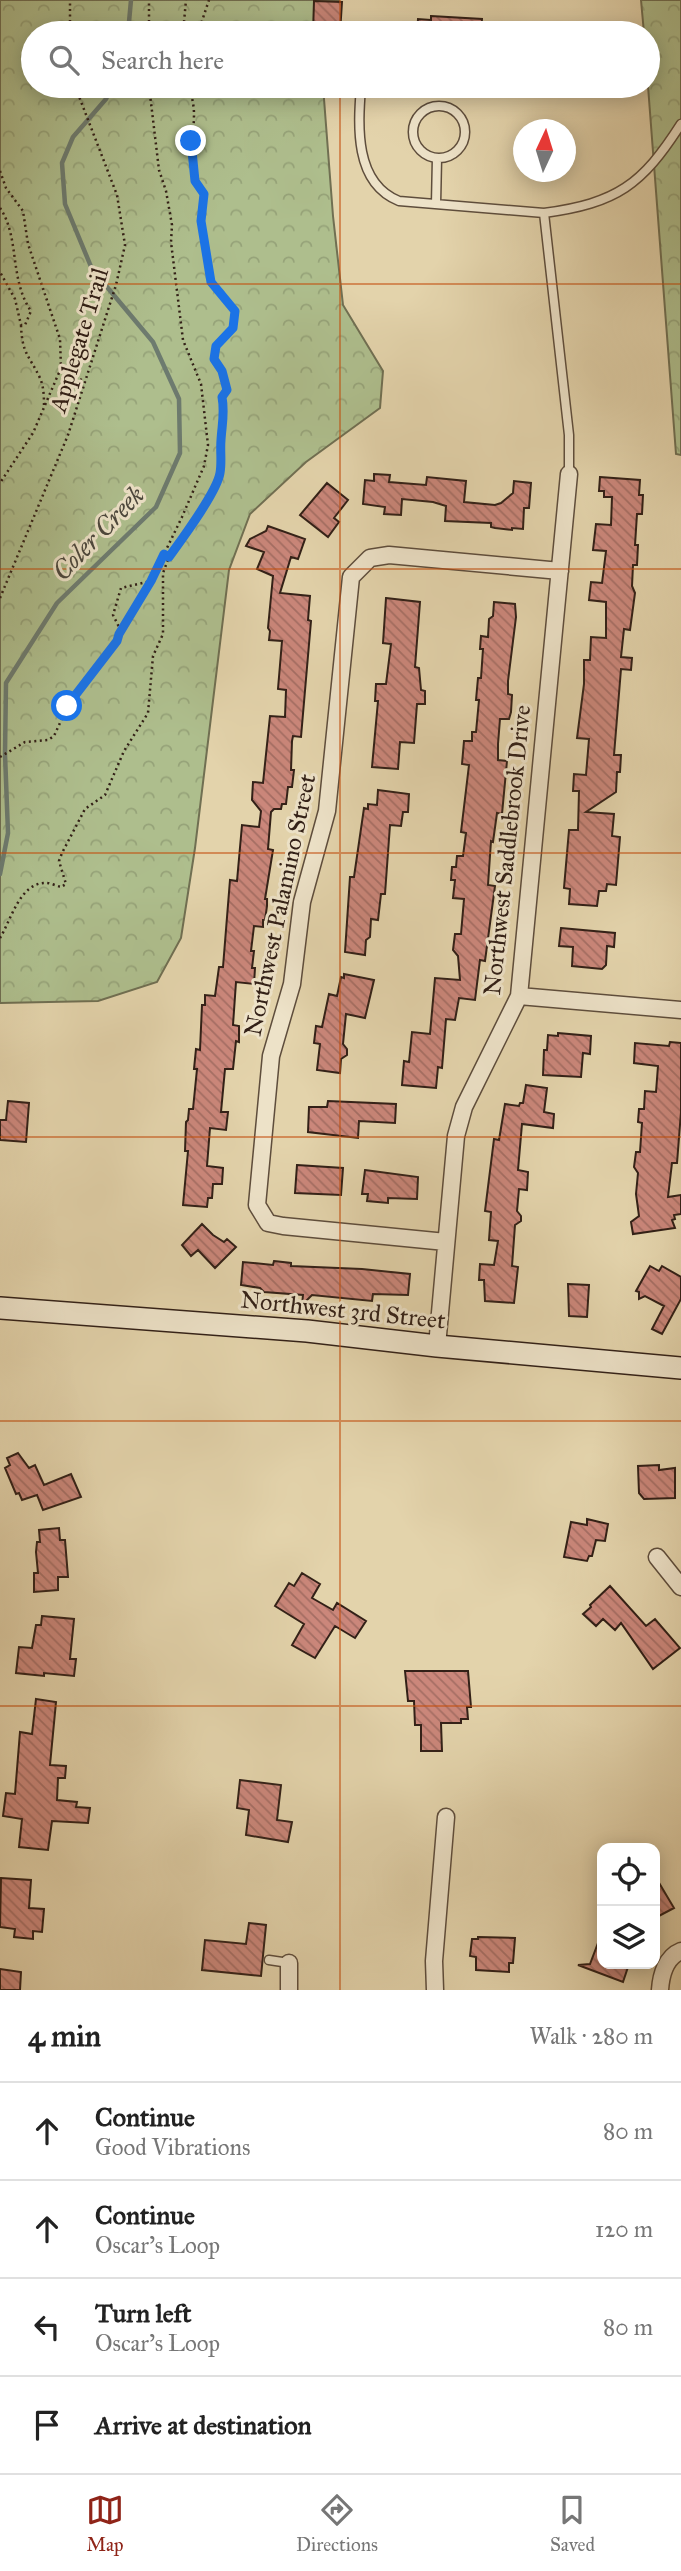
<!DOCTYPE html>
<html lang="en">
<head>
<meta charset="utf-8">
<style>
  body { margin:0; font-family:"IM FELL Great Primer",serif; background:#f6f6f6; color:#222 }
  .controls { position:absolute; right:21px; bottom:21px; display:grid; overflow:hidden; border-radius:14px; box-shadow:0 4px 18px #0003 }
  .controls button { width:63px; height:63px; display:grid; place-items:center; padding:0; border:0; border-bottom:2px solid #e0e0e0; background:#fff; color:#222; font:35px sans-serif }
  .compass { position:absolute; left:513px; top:119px; width:63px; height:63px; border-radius:50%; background:#fff; box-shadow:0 4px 18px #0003; rotate:4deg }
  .stop { position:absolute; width:21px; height:21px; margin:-16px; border:5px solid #1a73e8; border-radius:50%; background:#fff }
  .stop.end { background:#1a73e8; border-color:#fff; box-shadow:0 2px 7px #0008 }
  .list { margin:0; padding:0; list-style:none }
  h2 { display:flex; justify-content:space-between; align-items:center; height:91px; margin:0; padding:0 28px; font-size:30px }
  h2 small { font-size:23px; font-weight:400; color:#767676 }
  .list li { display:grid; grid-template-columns:46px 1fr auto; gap:21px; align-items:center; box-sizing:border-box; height:98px; padding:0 28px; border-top:2px solid #e0e0e0 }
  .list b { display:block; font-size:26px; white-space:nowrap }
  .list p { margin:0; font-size:23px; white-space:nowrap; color:#767676 }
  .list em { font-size:23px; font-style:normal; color:#767676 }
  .icon { flex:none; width:38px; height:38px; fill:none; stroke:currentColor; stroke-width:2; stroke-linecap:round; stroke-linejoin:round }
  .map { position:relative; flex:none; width:681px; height:1990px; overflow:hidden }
  .search { position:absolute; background:#fff; box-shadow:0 4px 18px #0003; left:21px; right:21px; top:21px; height:77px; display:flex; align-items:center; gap:18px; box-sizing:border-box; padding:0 24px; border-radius:38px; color:#767676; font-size:26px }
  .sheet { height:483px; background:#fff }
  nav { display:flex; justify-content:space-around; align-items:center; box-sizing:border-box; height:98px; border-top:2px solid #e0e0e0; background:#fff; font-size:19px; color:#767676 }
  nav a { display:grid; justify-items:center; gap:4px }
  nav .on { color:#8f2418 }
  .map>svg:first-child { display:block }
  .forest { fill:url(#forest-crowns); stroke:#706f52; stroke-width:2 }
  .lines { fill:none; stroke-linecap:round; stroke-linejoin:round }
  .stream { stroke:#6d7b6f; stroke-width:4.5 }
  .building { fill:url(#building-back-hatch); stroke:#322017; stroke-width:2 }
  .lane-casing { stroke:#5e4d3c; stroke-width:11 }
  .street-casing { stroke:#5e4d3c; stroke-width:19 }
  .secondary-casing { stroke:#322017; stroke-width:24 }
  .path { stroke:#322017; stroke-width:2.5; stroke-dasharray:2 3.5; stroke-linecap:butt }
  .lane { stroke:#ede2c8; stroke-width:8 }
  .street { stroke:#ede2c8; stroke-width:16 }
  .secondary { stroke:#ede2c8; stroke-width:21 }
  .route { stroke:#1a73e8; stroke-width:9 }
  .grid { fill:none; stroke:#c44e0e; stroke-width:2; stroke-opacity:0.55 }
  .labels { text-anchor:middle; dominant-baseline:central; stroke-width:6; stroke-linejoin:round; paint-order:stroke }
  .street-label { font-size:24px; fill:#322017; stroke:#ede2c8 }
  .water-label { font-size:26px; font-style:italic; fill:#4b463c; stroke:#ede2c8 }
</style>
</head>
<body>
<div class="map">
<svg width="681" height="1990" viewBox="0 0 681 1990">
  <defs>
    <pattern id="forest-crowns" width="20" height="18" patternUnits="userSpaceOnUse" patternTransform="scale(1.75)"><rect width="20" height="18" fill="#aebe8d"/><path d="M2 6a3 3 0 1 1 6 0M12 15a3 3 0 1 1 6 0" fill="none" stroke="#96a379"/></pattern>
    <pattern id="building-back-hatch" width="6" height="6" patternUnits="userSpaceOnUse" patternTransform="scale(1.75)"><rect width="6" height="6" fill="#cb877b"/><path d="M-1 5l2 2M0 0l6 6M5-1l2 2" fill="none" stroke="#a56e64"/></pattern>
  </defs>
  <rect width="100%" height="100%" fill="#e3d3ab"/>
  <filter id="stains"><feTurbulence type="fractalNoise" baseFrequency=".00286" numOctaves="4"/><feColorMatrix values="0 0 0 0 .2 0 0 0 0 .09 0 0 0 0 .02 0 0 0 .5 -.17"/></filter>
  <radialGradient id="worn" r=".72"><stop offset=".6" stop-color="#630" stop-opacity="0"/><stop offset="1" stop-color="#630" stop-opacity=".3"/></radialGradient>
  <!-- forest -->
  <path class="forest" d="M0,0H339L324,33H33V86H323L333,216L343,305L383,371L380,408L306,462L250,514L229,570L195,848L181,938L157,982L98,1001L0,1003Z
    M641,0H681V455L676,454L648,86V33H644Z"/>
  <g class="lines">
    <!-- stream -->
    <path class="stream" d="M128,33L131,0
      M0,874L8,833L5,754L6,683L57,603L156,507L180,453L179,399L153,342L92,269L65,204L62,163L73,137L106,99L112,86"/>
  </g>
  <!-- building -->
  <path class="building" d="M314,1L342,2L340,33H313Z
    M431,16L482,19L481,33H417L418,19L431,20Z
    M374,474L390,475L389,482L426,485L427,477L466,481L464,502L495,505L501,503L513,493L514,481L531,483L529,508H524L523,529L512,528V530L495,528L491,527V523L445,521L446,506L433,502L402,499L401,515L384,514L385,507L363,504L365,480L374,481Z
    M600,477L640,480L639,495H643L642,514H637L635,545H638L637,565H633L632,586L635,593L630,630L624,629L621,657L632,658L631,670L621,669L614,755H621L620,772H617L616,792L586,812L614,814L612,836L620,837L616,885L607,884L606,891H599L597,906L569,904L570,889L564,888L569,830H578L579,791H573L574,774L586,775L589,739L577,738L584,684V660H590L591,637L606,638V602L589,600L591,582L602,583L606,551L593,550L596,524L611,525L612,497H604V491H599Z
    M327,483L348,500L334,518L339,522L328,537L300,515Z
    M268,526L305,539L298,559L291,557L280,593L310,596L308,620L311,621L301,737L293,736L292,741L291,770H294L292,787H288L286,804H282L281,809H274L271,812L268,849L273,850L265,899H267V906L265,920H263V927L254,926L251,951H254L252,968H255L254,984L236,982L233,1025L239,1026V1042L236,1041L233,1069H225L221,1112H228L226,1130L210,1128L207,1166L223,1168L222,1184H213L212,1198H208L207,1207L183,1205L188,1151H185L186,1122L188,1120L189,1109H193L197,1069H194L196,1049L200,1050L202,1005H205V995L215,996L219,967H223L230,880L237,881L242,825L259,827L261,811L252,800L253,782L263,783L270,716L285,717L286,690L278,689L282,641L269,640L270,631L268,628L273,576L257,569L264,552L246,546L250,539L266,531Z
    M386,598L420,602L415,667L419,668L421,690L425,691V704H417L414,743L400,742L398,769L372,767L378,701H375L376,684H386L391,644L383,643Z
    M494,602L515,604L516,617L508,681V694L512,695L511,712L509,719H500L498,744V760L507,761L502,814L497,813L493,842L491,841L488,885L495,886L485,961L480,960L475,1000L459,998L455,1020L446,1019L442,1068L438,1067L436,1088L402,1085L404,1061L409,1062L412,1032L430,1034L435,978L460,980L458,956L453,950L455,934H461L464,899L453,898L455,880H451L452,867H456L457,856H463L466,833L461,832L469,765L462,764L464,741H472V732H476L479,700H476L478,678H481L483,649H480L481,636L488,637L489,619L493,616Z
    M378,790L409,794L408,812H403L401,826L390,825L385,894H381L378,920L371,919L370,937L366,940L365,955L345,952L350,877H354L364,808L368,809V804L377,805Z
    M561,928L615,933L614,947L607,946L606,965L602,969L572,966L573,947L559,946Z
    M344,974L374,980L365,1018L346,1014L343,1044L347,1049V1055L341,1059L340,1073L317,1070L320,1044L314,1043L316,1026L322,1027L329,994L337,996L341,977L344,978Z
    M558,1033L591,1036L590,1054L583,1053L581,1077L543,1075L544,1050H547L548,1035L558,1036Z
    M670,1042L681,1043V1112L677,1163H672L668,1197L681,1195V1214L674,1215L675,1219L672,1220L675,1228L633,1234L631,1222L639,1216L636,1194L638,1173L634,1167L636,1152H640L642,1123L638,1122L639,1109H644L645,1091L656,1092L658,1066L634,1063L635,1043L669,1046Z
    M526,1085L547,1088L544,1112L554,1114L553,1128L522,1124L518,1170L528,1172L527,1190L519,1189L517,1211L521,1216V1221L515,1225L512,1266L518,1267L514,1303L485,1301L484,1280H479L480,1264L494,1265L498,1241L489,1240L491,1212L485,1211L494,1139L499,1140L505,1104L519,1106L520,1103H523Z
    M8,1101L29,1103L26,1142L0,1140V1120H6Z
    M328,1101L396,1104L395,1123L359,1121L358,1138L308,1132L309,1107H327Z
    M297,1165L343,1168L341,1195L295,1193Z
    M365,1170L418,1177L417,1199L388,1198V1203L367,1201L368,1194H362Z
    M202,1224L213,1235L224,1242L227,1239L236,1247L215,1268L198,1250L191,1256L182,1245Z
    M274,1261L291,1263V1266L362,1269L410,1274L408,1295L373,1294L372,1301L312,1295L302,1305L303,1295L264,1292L260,1288L241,1285L243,1262L273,1265Z
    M650,1266L659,1271L662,1266L681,1277V1299L662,1334L652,1329L664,1306L645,1296L639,1299V1292L636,1291Z
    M568,1284L589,1285L587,1317L569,1316Z
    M18,1453L29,1468L35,1465L44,1485L71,1474L81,1497L43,1510L37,1495L22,1500L19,1493L16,1494L5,1468L10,1465L7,1458Z
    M659,1465V1470L675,1468V1498L644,1499L639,1493L638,1466Z
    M587,1519L608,1524L605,1541L596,1540L592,1556H589L587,1561L564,1557L571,1522L587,1525Z
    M59,1528L60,1540H65L68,1577H58V1590L34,1592V1573H38L36,1552L37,1542H40L39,1530Z
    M302,1573L320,1584L312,1598L333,1610L337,1603L366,1621L355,1638L335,1626L315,1658L292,1645L304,1624L275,1606L289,1583L294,1586Z
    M610,1586L646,1626L655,1619L680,1648L653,1669L621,1623L615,1630L603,1619L596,1626L583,1614L591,1607L590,1605Z
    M42,1616L74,1619L70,1659H76L74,1676L44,1673V1676L16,1673L19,1647L32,1648L36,1625H41Z
    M405,1671H468L471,1707H467L468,1719H461V1723H441L442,1751H421V1725H415L414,1701H408Z
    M36,1699L56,1702L50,1765L66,1766L65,1778H58L57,1800L77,1802L76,1807L90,1808L88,1823L52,1821L48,1850L19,1847L22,1819L3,1816L6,1793L15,1794L20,1732L32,1734Z
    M240,1780L281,1785L277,1820L292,1822L288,1842L246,1835L249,1810L237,1808Z
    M655,1876L674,1908L655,1918Z
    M1,1878L31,1880L29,1908L44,1909L42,1932L33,1931V1939L14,1937L15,1929L0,1927Z
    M249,1923L266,1925L261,1976L202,1970L205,1940L246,1944Z
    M601,1935L602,1964H629L623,1982L578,1965L590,1964Z
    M478,1937L515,1938L513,1963H509V1972L476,1970V1957L470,1956L472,1939H478Z
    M0,1969L21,1972L20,1990H0Z"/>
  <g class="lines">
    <defs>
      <path id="lane" d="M361,86C358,126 354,183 399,201L544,213L569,435V474
        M413 132a26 26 0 1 1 52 0a26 26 0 1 1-52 0Z
        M436,204L437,158
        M544,213C617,203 642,185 681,124
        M269,1960L289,1963"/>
      <path id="street" d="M519,996L681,1010
        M446,1242L283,1226L268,1223L257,1205L271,1056L292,984L302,902L327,811L351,577L370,558L389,555L560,571
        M437,1346L456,1136L464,1107L519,996L569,474
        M657,1557L681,1587
        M289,1963V1990
        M435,1990L434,1961L446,1817
        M660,1990C661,1975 666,1957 681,1951"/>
      <path id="secondary" d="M0,1308L307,1331L437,1346L681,1368"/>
    </defs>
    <!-- lane casing -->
    <use href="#lane" class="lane-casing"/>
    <!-- street casing -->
    <use href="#street" class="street-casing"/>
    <!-- secondary casing -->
    <use href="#secondary" class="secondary-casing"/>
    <!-- path -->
    <path class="path" d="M70,33V0
      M149,33V0
      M183,33L186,0
      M198,33L209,0
      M0,171L6,188L23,211L28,244L60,339L61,368L33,433L0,483
      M0,208C20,237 9,279 31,311L25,325H21L15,299L0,272
      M21,325C22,354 29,355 40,378C44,387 44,398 44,407
      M61,368L85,382
      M0,598L68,435L116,285L125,245L117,195L75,86
      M121,631L113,615L121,588L151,581
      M0,757L25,742L48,740L54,736L71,699L117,641L119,634L151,581L182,517L204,466L208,445L201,384L183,340L171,242L172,225L166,191L159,170L149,86
      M0,938C11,920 20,883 45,883C49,882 56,886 61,887L66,884L59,861L62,853L85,809L105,795L124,751L148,713L153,656L163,634V573L169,557L213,492L220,475L221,438L225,412L222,397L227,390L222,371L214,359L216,346L233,328L235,311L211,282L201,221L204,194C185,168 194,143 194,114C194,104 191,95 190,86"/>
    <!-- lane -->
    <use href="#lane" class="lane"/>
    <!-- street -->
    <use href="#street" class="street"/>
    <!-- secondary -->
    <use href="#secondary" class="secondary"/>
  </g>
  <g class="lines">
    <!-- route -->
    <path class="route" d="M67,706L117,641L119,634L151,581L164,554L169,557C182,539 217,492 220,473C222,462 220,451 221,440C222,424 225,413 222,397L227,390L222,371L214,359L216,346L233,328L235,311L211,282L201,221L204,194L195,181L191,141"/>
  </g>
  <!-- grid -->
  <path class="grid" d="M340,0V33M340,86V1990M0,284H681M0,569H681M0,853H681M0,1137H681M0,1421H681M0,1706H681"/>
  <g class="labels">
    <!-- street labels -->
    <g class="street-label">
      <text transform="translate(79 340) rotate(-73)">Applegate Trail</text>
      <text transform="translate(507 850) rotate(-84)">Northwest Saddlebrook Drive</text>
      <text transform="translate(280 905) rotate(-78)">Northwest Palamino Street</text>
      <text transform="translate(343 1310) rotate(6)">Northwest 3rd Street</text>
    </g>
    <!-- water labels -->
    <g class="water-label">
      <text transform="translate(98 533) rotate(-46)">Coler Creek</text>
    </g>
  </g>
  <rect width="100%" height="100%" filter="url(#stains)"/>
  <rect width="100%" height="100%" fill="url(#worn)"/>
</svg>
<div class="controls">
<button><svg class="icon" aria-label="locate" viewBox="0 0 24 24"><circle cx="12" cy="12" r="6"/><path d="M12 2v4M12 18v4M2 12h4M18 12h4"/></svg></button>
<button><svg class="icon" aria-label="layers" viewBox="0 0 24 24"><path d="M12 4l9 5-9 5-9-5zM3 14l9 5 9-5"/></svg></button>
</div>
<svg class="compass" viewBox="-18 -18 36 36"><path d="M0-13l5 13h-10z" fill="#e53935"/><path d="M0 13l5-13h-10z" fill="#767676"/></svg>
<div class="stop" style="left:67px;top:706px"></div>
<div class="stop end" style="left:191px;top:141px"></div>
<div class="search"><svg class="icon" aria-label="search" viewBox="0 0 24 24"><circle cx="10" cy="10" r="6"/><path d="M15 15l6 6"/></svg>Search here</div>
</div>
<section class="sheet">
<h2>4 min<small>Walk · 280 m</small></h2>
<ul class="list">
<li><svg class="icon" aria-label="ahead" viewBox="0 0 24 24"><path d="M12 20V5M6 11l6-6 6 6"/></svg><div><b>Continue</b><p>Good Vibrations</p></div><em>80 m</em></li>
<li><svg class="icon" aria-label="ahead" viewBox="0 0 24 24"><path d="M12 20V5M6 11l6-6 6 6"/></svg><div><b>Continue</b><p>Oscar's Loop</p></div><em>120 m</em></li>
<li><svg class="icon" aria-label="left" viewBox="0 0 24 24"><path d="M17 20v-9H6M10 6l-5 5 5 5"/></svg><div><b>Turn left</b><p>Oscar's Loop</p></div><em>80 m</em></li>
<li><svg class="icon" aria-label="arrive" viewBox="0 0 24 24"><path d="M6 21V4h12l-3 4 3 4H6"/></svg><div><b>Arrive at destination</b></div></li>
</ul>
</section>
<nav>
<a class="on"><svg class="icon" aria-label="map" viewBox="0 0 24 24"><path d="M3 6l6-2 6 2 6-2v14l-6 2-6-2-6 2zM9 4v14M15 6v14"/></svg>Map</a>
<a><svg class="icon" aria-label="directions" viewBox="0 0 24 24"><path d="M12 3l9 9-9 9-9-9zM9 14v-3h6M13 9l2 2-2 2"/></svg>Directions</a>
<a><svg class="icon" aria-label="saved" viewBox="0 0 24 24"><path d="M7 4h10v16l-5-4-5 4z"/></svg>Saved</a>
</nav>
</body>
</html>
